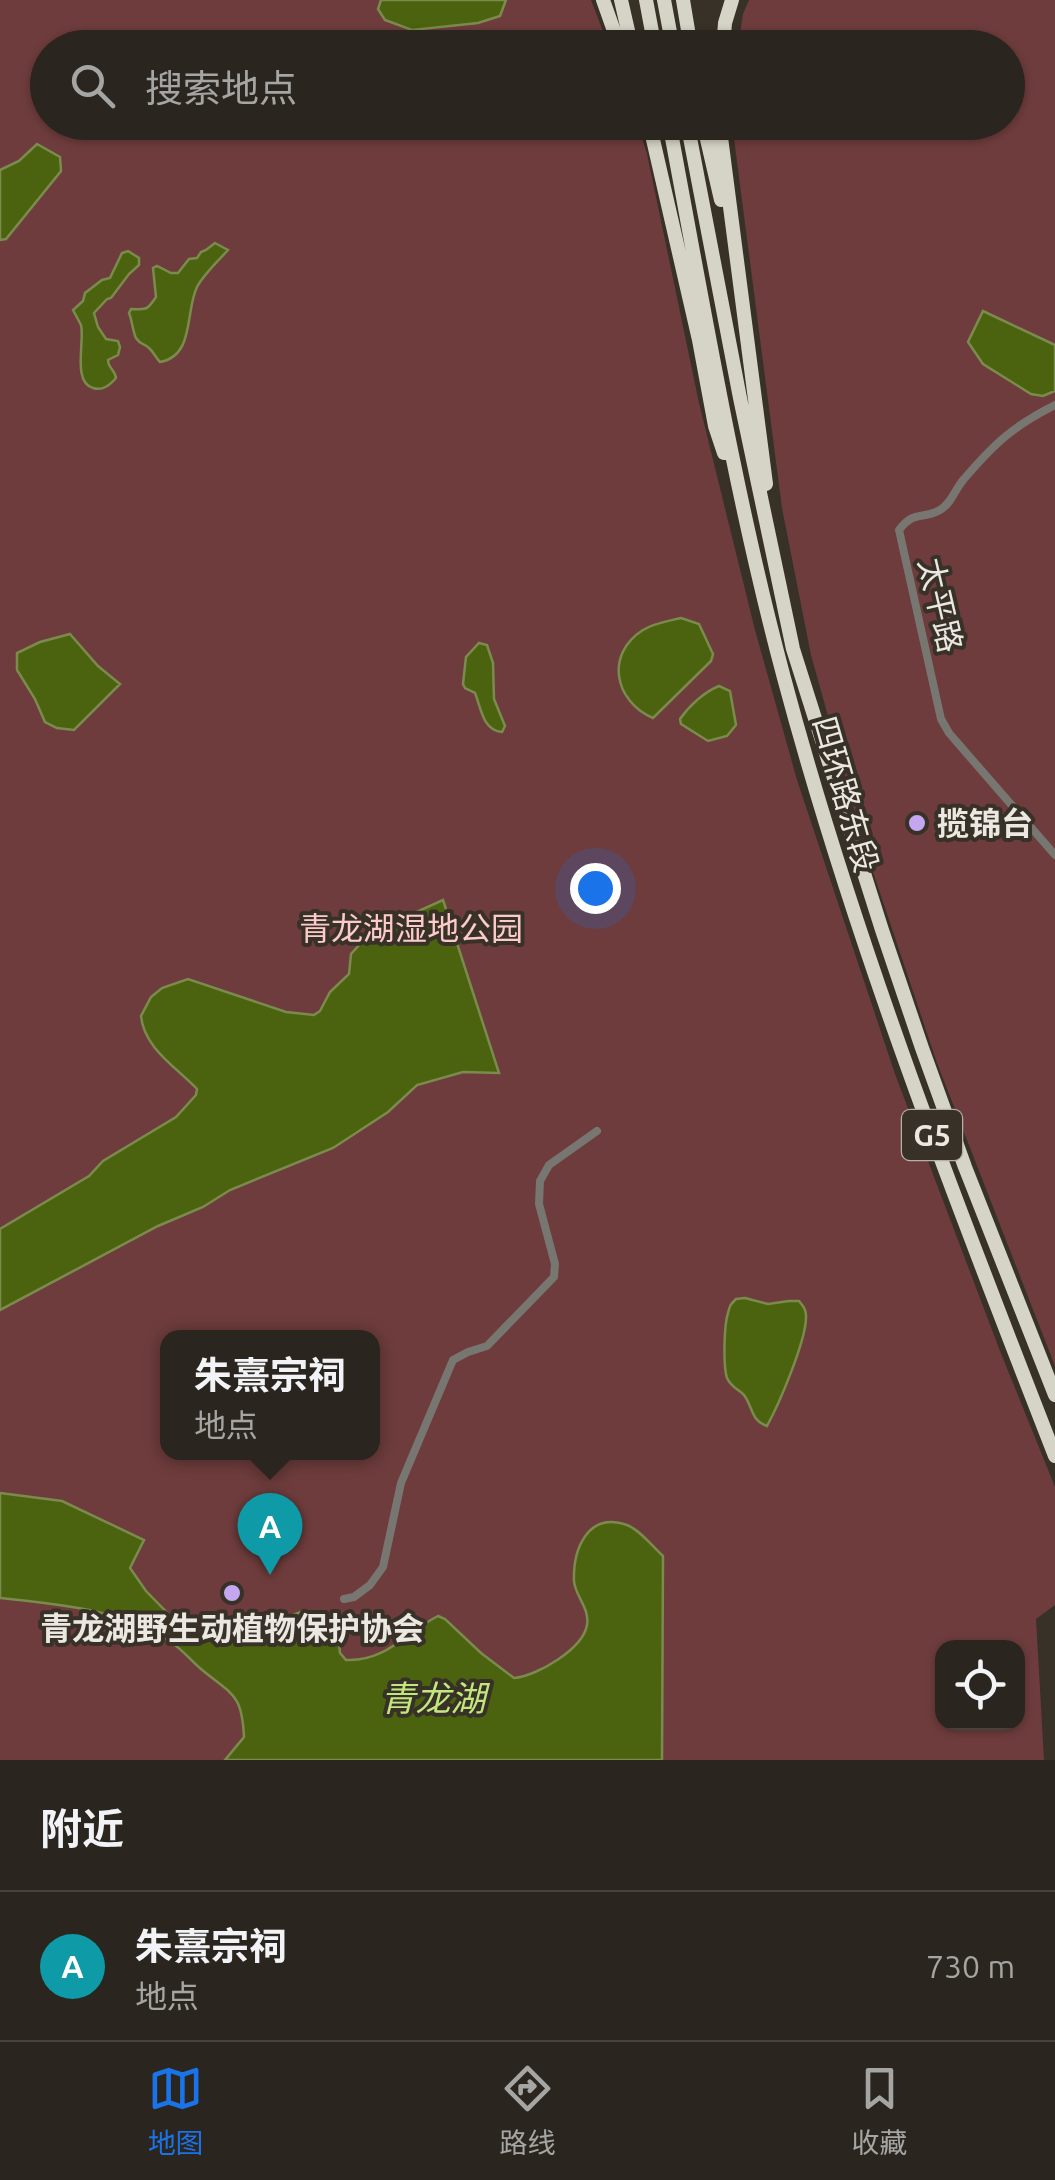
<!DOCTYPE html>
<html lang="zh">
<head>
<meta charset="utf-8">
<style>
  body { margin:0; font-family:Ubuntu,"Noto Sans SC",sans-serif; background:#36312b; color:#f1f3f6 }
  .controls { position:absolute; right:30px; bottom:30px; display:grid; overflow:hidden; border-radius:20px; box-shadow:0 2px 8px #0004 }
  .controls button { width:90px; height:90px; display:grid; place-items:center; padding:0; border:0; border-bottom:2px solid #46423c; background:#2a251e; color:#f1f3f6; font:50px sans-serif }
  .you { position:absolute; left:595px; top:888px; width:35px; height:35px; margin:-25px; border:8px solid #fff; border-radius:50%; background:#1a73e8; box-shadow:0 0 0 15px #1a73e833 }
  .badge { display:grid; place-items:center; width:65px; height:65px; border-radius:50%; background:#1a73e8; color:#fff; font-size:32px; font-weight:700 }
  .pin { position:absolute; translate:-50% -82px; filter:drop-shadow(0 2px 5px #0008) }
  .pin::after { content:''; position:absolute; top:52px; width:35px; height:30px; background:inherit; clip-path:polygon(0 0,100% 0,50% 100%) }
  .popup { position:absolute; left:160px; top:1330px; width:220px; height:130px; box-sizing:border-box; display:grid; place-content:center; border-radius:20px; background:#2a251e; filter:drop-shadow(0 2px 8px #0005); font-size:32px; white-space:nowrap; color:#a5a5a4 }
  .popup b { font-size:38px; color:#f1f3f6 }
  .popup::after { content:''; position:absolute; left:50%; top:100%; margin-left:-20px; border:20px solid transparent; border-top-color:#2a251e }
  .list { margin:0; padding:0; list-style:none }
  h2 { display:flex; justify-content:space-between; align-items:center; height:130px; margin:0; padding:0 40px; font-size:42px }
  h2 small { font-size:32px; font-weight:400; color:#a5a5a4 }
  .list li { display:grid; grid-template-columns:65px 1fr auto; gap:30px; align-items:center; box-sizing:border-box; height:150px; padding:0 40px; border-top:2px solid #46423c }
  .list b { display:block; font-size:38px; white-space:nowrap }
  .list p { margin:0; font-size:32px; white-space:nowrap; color:#a5a5a4 }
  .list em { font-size:32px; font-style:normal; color:#a5a5a4 }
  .icon { flex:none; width:55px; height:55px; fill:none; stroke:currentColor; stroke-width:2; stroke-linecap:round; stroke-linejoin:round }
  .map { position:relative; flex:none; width:1055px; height:1760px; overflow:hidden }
  .search { position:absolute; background:#2a251e; box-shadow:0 2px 8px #0004; left:30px; right:30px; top:30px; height:110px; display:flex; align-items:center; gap:25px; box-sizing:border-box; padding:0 35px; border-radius:55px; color:#a5a5a4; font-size:38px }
  .sheet { height:280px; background:#2a251e }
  nav { display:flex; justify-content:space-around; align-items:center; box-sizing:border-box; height:140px; border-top:2px solid #46423c; background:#2a251e; font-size:28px; color:#a5a5a4 }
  nav a { display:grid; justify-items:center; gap:5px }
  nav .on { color:#1a73e8 }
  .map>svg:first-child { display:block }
  .green { fill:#6e3c3c; fill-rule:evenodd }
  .water { fill:#4b630e; stroke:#7b8b4d; stroke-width:2.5 }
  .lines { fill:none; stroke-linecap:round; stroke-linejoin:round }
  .minor { stroke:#777671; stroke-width:8 }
  .motorway { stroke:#d6d4c6; stroke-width:14 }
  .poi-dot { fill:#c5a7f1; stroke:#383128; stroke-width:4 }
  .labels { text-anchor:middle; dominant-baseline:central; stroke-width:8; stroke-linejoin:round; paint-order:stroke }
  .shield { fill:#383128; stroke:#b5b0aa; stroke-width:2.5 }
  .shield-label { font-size:30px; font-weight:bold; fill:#ebe7e1 }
  .street-label { font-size:32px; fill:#ebe7e1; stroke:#383128 }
  .poi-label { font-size:32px; font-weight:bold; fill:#ebe7e1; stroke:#383128; text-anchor:start }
  .park-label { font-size:32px; fill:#fccbc9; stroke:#383128 }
  .water-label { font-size:35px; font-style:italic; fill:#c2e77d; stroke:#383128 }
</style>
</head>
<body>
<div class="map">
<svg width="1055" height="1760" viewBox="0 0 1055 1760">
  <rect width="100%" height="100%" fill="#383128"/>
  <!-- green -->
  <path class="green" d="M0,0H591L609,47L48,48V122L637,123L647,154L699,403L755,630L797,780L895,1074L1000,1351L1055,1487V1605L1036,1619L1044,1760H0ZM168,1338H372V1452H168ZM942,1648H1018V1722H942Z
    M749,0H1055V1366L937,1063L864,845L811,655L782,508L732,123L1008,122V48L738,47L743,14Z"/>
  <!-- water -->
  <path class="water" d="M381,0H506L500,16L478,23L412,30L385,20L378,9Z
    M37,144L60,157L61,171L6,239L0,240V170L19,161Z
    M215,243L228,250C218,261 204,274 197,287C185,311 195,356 160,362C156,358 154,353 150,349C144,342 141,346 136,338C133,332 132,320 129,313L131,309C146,309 146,312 156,297L153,268L157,266L171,273H178L189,259L197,258L201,252L206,250Z
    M128,251L139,258V265L129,274L111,298L107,299L94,313L98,327L106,339L118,341L120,347L118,355L108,360C108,368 115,370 116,378C110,385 103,391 93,388C72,382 85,341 81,325C80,323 74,312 73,310L83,301L85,293L102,280L110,278L122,253Z
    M983,311L1055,345V391L1043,396L1031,394L983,364L968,342Z
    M681,618L699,624L713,654L711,661L653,718C614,701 605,654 643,630C654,623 669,621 681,618Z
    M70,634L98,666L120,684L74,730L57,728L45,722L35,699L17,670V653L40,642Z
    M479,643L487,645L493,663L494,699L505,726L502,732C483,731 481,708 475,693L465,688L463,684L466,657Z
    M719,686L730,691L736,725L727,736L708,741L681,724L680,719C689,706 704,692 719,686Z
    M443,900L499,1073L463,1072L417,1085L388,1112L333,1148L230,1190L203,1207L158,1226L0,1310V1229L89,1176L103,1161L176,1117L196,1095L197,1089C176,1067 144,1048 141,1016L151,997L162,988L188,979L286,1012L314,1015L320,1011L330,992L349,974L351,954L362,942L383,927Z
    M745,1298L768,1304L789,1301H799C803,1306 806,1309 806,1316C807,1339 779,1404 767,1426C751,1421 753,1407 744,1395C738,1389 731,1387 727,1378C723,1366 724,1325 728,1313C730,1305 730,1305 736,1299Z
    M0,1493L62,1501L144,1540L130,1568L146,1591L195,1641L254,1630L303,1611L325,1618L338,1635L340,1653L346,1660C386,1662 406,1632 438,1616L445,1619L481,1653L514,1678C537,1676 583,1649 587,1625C590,1608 575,1596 574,1581C573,1549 588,1511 627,1525C640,1530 652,1546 663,1556L662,1760H225L244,1737C242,1693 232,1695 201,1669C191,1661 183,1650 172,1643C121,1609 59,1604 0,1598Z"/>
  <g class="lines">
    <!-- minor -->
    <path class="minor" d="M1055,405C1013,426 994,444 964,479C955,489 952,503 940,510C922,520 914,510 899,530L941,719L949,733L1055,855
      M344,1599L354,1597L370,1585L383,1567L401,1483L453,1360L468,1352L487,1346L554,1277L555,1264L539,1204L540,1181L549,1165L597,1131"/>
    <!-- motorway -->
    <path class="motorway" d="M603,0L620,48
      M621,0L632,48
      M646,0L655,48
      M664,0L673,48
      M683,0L691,48
      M723,48L725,23L732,0
      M649,122L699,340L715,426L724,453
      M669,122C704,308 735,495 784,678C855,944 955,1200 1055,1456
      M687,122L740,398L793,649L882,930L922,1048L965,1167L1055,1395
      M703,122L721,200
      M719,122L766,484"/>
  </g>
  <!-- markers -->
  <g class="poi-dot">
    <circle cx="917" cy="823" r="10"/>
    <circle cx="232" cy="1593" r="10"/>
  </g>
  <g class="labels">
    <!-- shield labels -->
    <rect class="shield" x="902" y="1110" width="60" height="50" rx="8"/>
    <g class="shield-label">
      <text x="932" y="1135">G5</text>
    </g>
    <!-- street labels -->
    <g class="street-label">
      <text transform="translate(941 605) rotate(77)">太平路</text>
      <text transform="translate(846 794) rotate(74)">四环路东段</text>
    </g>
    <!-- poi labels -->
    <g class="poi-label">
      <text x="937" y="823">揽锦台</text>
      <text x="232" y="1628" text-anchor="middle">青龙湖野生动植物保护协会</text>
    </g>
    <!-- park labels -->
    <g class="park-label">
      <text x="411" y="928">青龙湖湿地公园</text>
    </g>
    <!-- water labels -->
    <g class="water-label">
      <text x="433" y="1698">青龙湖</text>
    </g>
  </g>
</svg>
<div class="controls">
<button><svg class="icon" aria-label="locate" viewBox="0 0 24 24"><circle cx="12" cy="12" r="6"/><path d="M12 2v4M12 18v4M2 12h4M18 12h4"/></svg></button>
</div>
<div class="you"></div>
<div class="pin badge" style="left:270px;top:1575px;background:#0f9aa8">A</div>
<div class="popup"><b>朱熹宗祠</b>地点</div>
<div class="search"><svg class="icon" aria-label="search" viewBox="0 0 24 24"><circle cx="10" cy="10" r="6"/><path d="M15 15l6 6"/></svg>搜索地点</div>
</div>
<section class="sheet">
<h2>附近<small></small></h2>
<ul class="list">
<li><span class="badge" style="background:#0f9aa8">A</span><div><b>朱熹宗祠</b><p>地点</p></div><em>730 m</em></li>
</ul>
</section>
<nav>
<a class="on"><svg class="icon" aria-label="map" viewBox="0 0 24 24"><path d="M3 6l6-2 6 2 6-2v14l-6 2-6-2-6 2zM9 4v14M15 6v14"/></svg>地图</a>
<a><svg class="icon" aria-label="directions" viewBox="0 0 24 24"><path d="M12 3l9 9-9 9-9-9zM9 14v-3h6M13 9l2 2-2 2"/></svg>路线</a>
<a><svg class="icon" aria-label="saved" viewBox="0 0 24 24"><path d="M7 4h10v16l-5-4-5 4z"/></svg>收藏</a>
</nav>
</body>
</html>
